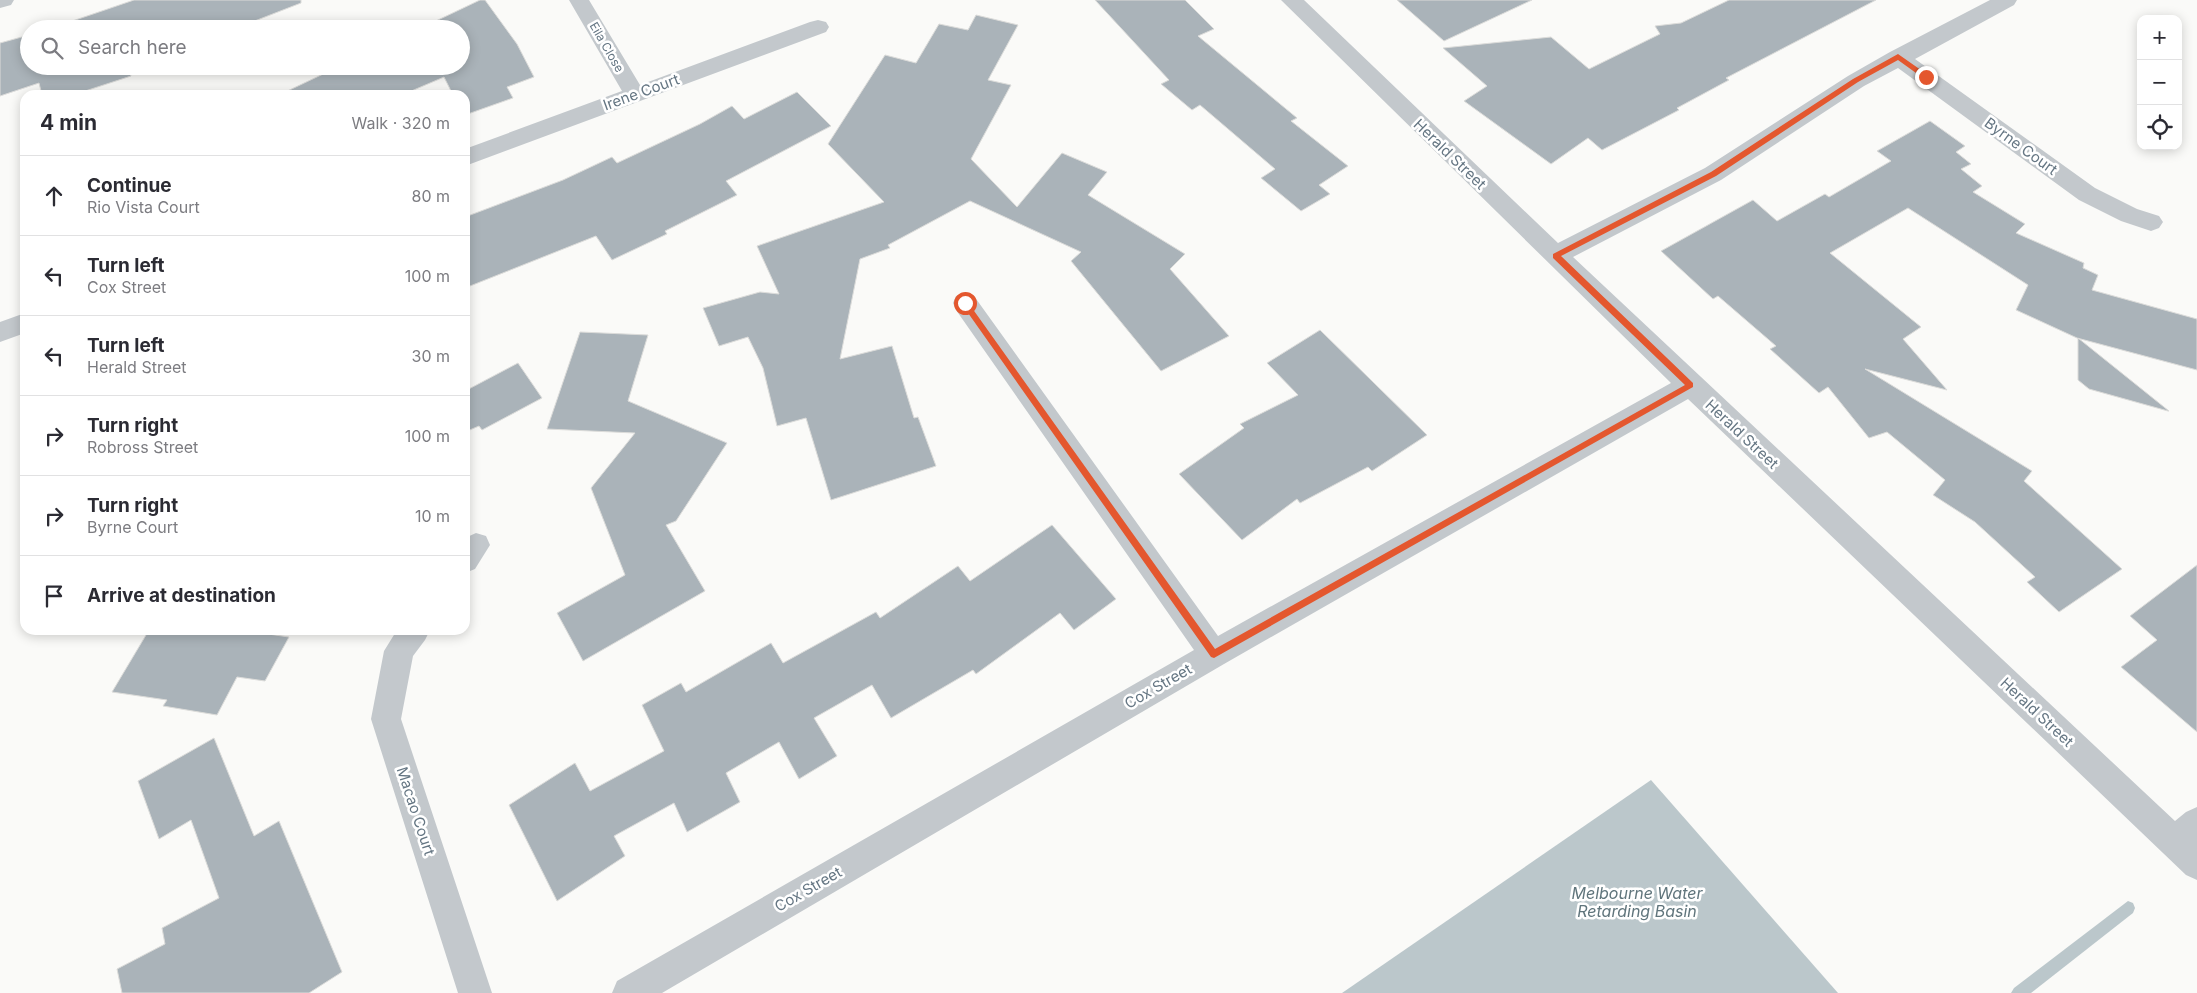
<!DOCTYPE html>
<html lang="en">
<head>
<meta charset="utf-8">
<style>
  body { margin:0; font-family:Inter,sans-serif; background:#f2f2f3; color:#2b2b33 }
  .controls { position:absolute; right:15px; top:15px; display:grid; overflow:hidden; border-radius:10px; box-shadow:0 2px 12px #0003 }
  .controls button { width:45px; height:45px; display:grid; place-items:center; padding:0; border:0; border-bottom:1px solid #e1e1e2; background:#fff; color:#2b2b33; font:25px sans-serif }
  .stop { position:absolute; width:15px; height:15px; margin:-11px; border:4px solid #e4572e; border-radius:50%; background:#fff }
  .stop.end { background:#e4572e; border-color:#fff; box-shadow:0 1px 5px #0008 }
  .list { margin:0; padding:0; list-style:none }
  h2 { display:flex; justify-content:space-between; align-items:center; height:65px; margin:0; padding:0 20px; font-size:21px }
  h2 small { font-size:16px; font-weight:400; color:#7c7c81 }
  .list li { display:grid; grid-template-columns:32px 1fr auto; gap:15px; align-items:center; box-sizing:border-box; height:80px; padding:0 20px; border-top:1px solid #e1e1e2 }
  .list b { display:block; font-size:19px; white-space:nowrap }
  .list p { margin:0; font-size:16px; white-space:nowrap; color:#7c7c81 }
  .list em { font-size:16px; font-style:normal; color:#7c7c81 }
  .icon { flex:none; width:28px; height:28px; fill:none; stroke:currentColor; stroke-width:2; stroke-linecap:round; stroke-linejoin:round }
  .map { position:relative; flex:none; width:2197px; height:993px; overflow:hidden }
  .search { position:absolute; background:#fff; box-shadow:0 2px 12px #0003; left:20px; top:20px; width:450px; height:55px; display:flex; align-items:center; gap:12px; box-sizing:border-box; padding:0 18px; border-radius:28px; color:#7c7c81; font-size:19px }
  .panel { position:absolute; background:#fff; box-shadow:0 2px 12px #0003; left:20px; top:90px; width:450px; height:545px; border-radius:15px }
  .map>svg:first-child { display:block }
  .water { fill:#bbc7cb }
  .lines { fill:none; stroke-linecap:round; stroke-linejoin:round }
  .stream { fill:#bbc7cb; fill-rule:evenodd }
  .building { fill:#aab3b9; stroke:#dcdcda }
  .minor { fill:#c3c8cc; fill-rule:evenodd }
  .route { fill:#e4572e }
  .labels { text-anchor:middle; dominant-baseline:central; stroke-width:5; stroke-linejoin:round; paint-order:stroke }
  .far-street-label { font-size:12px; fill:#657683; stroke:#fff }
  .street-label { font-size:15px; fill:#657683; stroke:#fff }
  .water-label { font-size:16px; font-style:italic; fill:#60757c; stroke:#fff }
</style>
</head>
<body>
<div class="map">
<svg width="2197" height="993" viewBox="0 0 2197 993">
  <rect width="100%" height="100%" fill="#fafaf8"/>
  <!-- water -->
  <path class="water" d="M1651,780L1838,993H1342Z"/>
  <g class="lines">
    <!-- stream -->
    <path class="stream" d="M2128,901L2133,903L2135,908L2133,913L2031,993H2011L2014,988Z"/>
  </g>
  <!-- building -->
  <path class="building" d="M134,0H301V3L234,29H49Z
    M480,0H485L517,44L534,77L507,87L513,98L465,115V95H453L444,77L402,95H279L340,66H461V29H419Z
    M1095,0H1185L1214,29L1198,36L1297,118L1291,121L1348,166L1319,185L1330,194L1301,211L1261,178L1275,169L1200,105L1192,110L1161,84L1169,80Z
    M1397,0H1532L1444,41Z
    M1729,0H1876L1726,78L1729,80L1677,108L1679,110L1602,150L1588,138L1551,164L1464,101L1487,86L1443,48L1551,37L1589,69L1660,34L1655,26L1681,23Z
    M976,15L1018,25L988,80L1011,85L971,159L1017,207L1062,153L1107,172L1088,195L1185,254L1170,269L1229,336L1161,371L1071,261L1081,252L970,201L888,245L890,248L860,259L840,359L892,346L914,418L918,417L936,466L831,500L806,418L777,426L763,368L748,337L719,346L703,308L760,292L779,294L757,246L884,202L828,144L885,55L916,63L939,24L968,30Z
    M29,35V66H134L128,68L131,76L73,95H42L39,83L0,96V43Z
    M797,92L831,126L726,181L737,195L665,231L667,234L612,260L596,236L465,288V217L563,180L612,157L617,163L700,124L732,106L744,119Z
    M1930,121L1965,146L1956,152L1971,164L1961,169L1982,186L1973,192L2025,224L2016,233L2084,263L2083,268L2098,275L2092,290L2197,319V370L2077,338L2016,310L2028,285L1908,208L1830,253L1921,327L1903,339L1947,390L1865,369L2032,471L2024,481L2122,569L2059,612L2027,582L2035,577L1975,522L1933,495L1945,480L1887,432L1869,438L1828,387L1819,393L1770,349L1776,346L1718,296L1713,299L1661,251L1753,200L1777,221L1825,194L1829,197L1891,161L1877,151Z
    M1320,330L1427,435L1372,471L1368,467L1300,503L1297,499L1242,540L1179,474L1244,428L1240,424L1298,395L1267,363Z
    M580,332L648,335L628,401L727,443L676,521L666,525L705,591L583,661L557,613L625,575L591,488L635,433L547,429Z
    M2078,338L2169,411H2168L2089,389L2078,380Z
    M518,363L542,398L482,430L479,426L465,432V391Z
    M1052,525L1116,599L1074,630L1060,613L976,674L973,670L891,718L872,685L814,718L837,756L799,779L779,742L726,773L740,802L687,832L674,803L614,836L625,856L557,901L509,805L575,763L590,791L664,751L642,705L681,683L686,692L771,643L783,663L876,612L880,618L958,566L970,581Z
    M2197,565V732L2121,667L2157,640L2130,616Z
    M149,630H240L289,637L265,681L237,677L217,715L163,706L167,700L112,692Z
    M214,738L254,836L279,821L342,972L309,993H122L117,969L165,944L162,928L219,898L191,820L159,839L138,781Z"/>
  <g class="lines">
    <!-- minor -->
    <path class="minor" d="M0,0H14L11,5L0,8Z
      M569,0H589L640,85L810,22L818,20L826,22L829,27L826,32L465,166V149L622,91Z
      M1281,0H1304L1558,243L1705,168L1848,76L1890,52L1990,0H2017L2014,5L1915,59L2095,188L2137,209L2159,216L2163,222L2159,228L2151,231L2121,221L2079,200L1898,68L1864,86L1721,180L1573,257L2175,821L2186,812L2197,807V880L2186,875L1688,399L1224,664L662,993H612L617,981L1194,650L956,310L953,303L956,296L965,293L974,296L1218,636L1671,383Z
      M25,313V333L0,342V322Z
      M476,533L486,536L490,545L475,569L465,573V538Z
      M397,630H430L425,640L413,656L401,719L492,993H458L371,719L384,651Z"/>
  </g>
  <!-- route -->
  <path class="route" d="M1898,54L1928,75V78H1923L1898,60L1858,82L1716,176L1561,256L1693,383V387L1214,658L1211,657L961,303L962,301H967L1215,649L1685,385L1553,258V254L1711,172L1853,79Z"/>
  <g class="labels">
    <!-- far-street labels -->
    <g class="far-street-label">
      <text transform="translate(607 47) rotate(60)">Eila Close</text>
    </g>
    <!-- street labels -->
    <g class="street-label">
      <text transform="translate(641 92) rotate(-20)">Irene Court</text>
      <text transform="translate(2021 146) rotate(36)">Byrne Court</text>
      <text transform="translate(1450 154) rotate(44)">Herald Street</text>
      <text transform="translate(1742 434) rotate(43)">Herald Street</text>
      <text transform="translate(1158 686) rotate(-30)">Cox Street</text>
      <text transform="translate(2037 712) rotate(43)">Herald Street</text>
      <text transform="translate(416 811) rotate(72)">Macao Court</text>
      <text transform="translate(808 889) rotate(-30)">Cox Street</text>
    </g>
    <!-- water labels -->
    <g class="water-label">
      <text x="1637" y="893">Melbourne Water<tspan x="1637" dy="18">Retarding Basin</tspan></text>
    </g>
  </g>
</svg>
<div class="controls">
<button>+</button>
<button>−</button>
<button><svg class="icon" aria-label="locate" viewBox="0 0 24 24"><circle cx="12" cy="12" r="6"/><path d="M12 2v4M12 18v4M2 12h4M18 12h4"/></svg></button>
</div>
<div class="stop" style="left:965px;top:303px"></div>
<div class="stop end" style="left:1926px;top:77px"></div>
<div class="search"><svg class="icon" aria-label="search" viewBox="0 0 24 24"><circle cx="10" cy="10" r="6"/><path d="M15 15l6 6"/></svg>Search here</div>
<section class="panel">
<h2>4 min<small>Walk · 320 m</small></h2>
<ul class="list">
<li><svg class="icon" aria-label="ahead" viewBox="0 0 24 24"><path d="M12 20V5M6 11l6-6 6 6"/></svg><div><b>Continue</b><p>Rio Vista Court</p></div><em>80 m</em></li>
<li><svg class="icon" aria-label="left" viewBox="0 0 24 24"><path d="M17 20v-9H6M10 6l-5 5 5 5"/></svg><div><b>Turn left</b><p>Cox Street</p></div><em>100 m</em></li>
<li><svg class="icon" aria-label="left" viewBox="0 0 24 24"><path d="M17 20v-9H6M10 6l-5 5 5 5"/></svg><div><b>Turn left</b><p>Herald Street</p></div><em>30 m</em></li>
<li><svg class="icon" aria-label="right" viewBox="0 0 24 24"><path d="M7 20v-9h11M14 6l5 5-5 5"/></svg><div><b>Turn right</b><p>Robross Street</p></div><em>100 m</em></li>
<li><svg class="icon" aria-label="right" viewBox="0 0 24 24"><path d="M7 20v-9h11M14 6l5 5-5 5"/></svg><div><b>Turn right</b><p>Byrne Court</p></div><em>10 m</em></li>
<li><svg class="icon" aria-label="arrive" viewBox="0 0 24 24"><path d="M6 21V4h12l-3 4 3 4H6"/></svg><div><b>Arrive at destination</b></div></li>
</ul>
</section>
</div>
</body>
</html>
